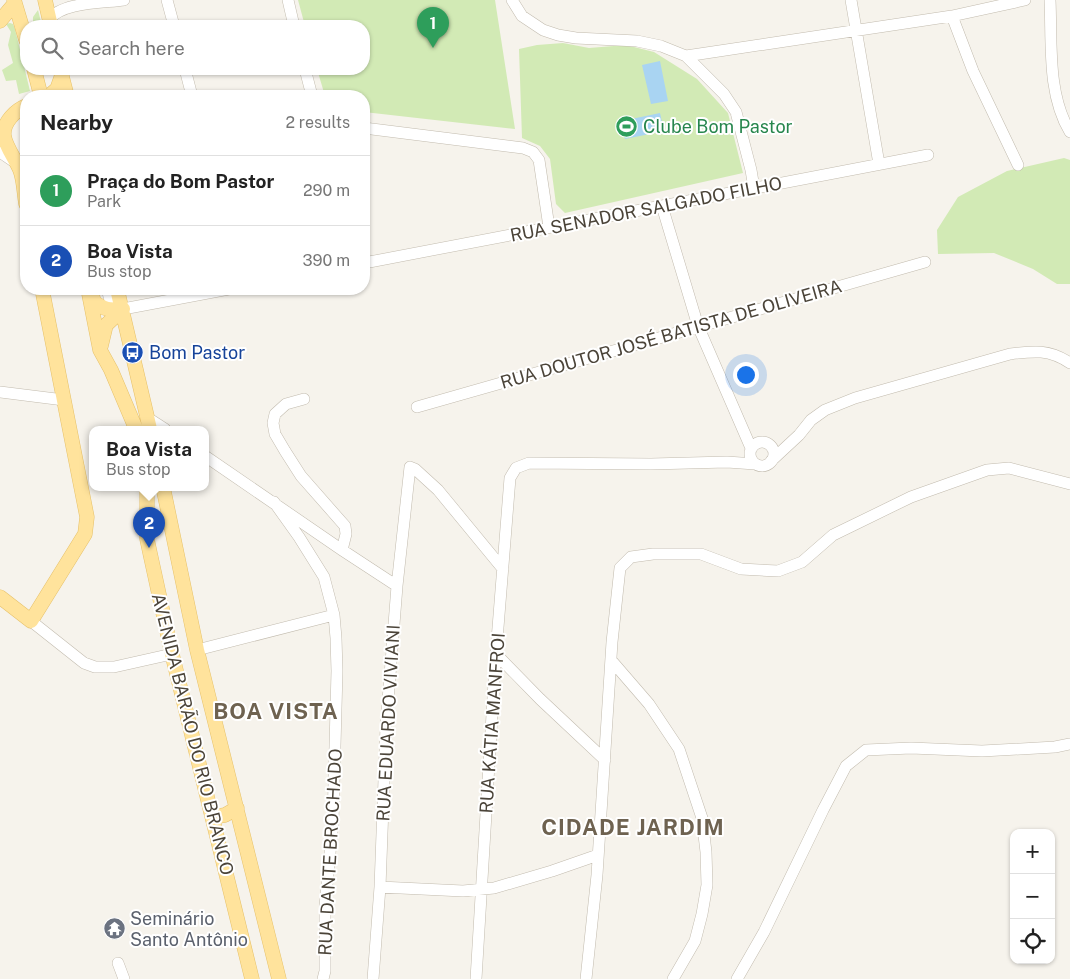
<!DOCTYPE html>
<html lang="en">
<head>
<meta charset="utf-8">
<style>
  body { margin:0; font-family:"Public Sans",sans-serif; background:#f2f2f2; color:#222 }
  .controls { position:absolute; right:15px; bottom:15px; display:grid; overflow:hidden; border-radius:10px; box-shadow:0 1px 4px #0004 }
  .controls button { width:45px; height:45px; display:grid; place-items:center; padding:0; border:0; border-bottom:1px solid #e0e0e0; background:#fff; color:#222; font:25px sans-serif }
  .you { position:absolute; left:745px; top:374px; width:18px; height:18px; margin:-12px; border:4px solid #fff; border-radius:50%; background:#1a73e8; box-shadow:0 0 0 8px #1a73e833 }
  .badge { display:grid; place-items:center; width:32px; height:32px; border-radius:50%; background:#fc3f1d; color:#fff; font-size:16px; font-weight:700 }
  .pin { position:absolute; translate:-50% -41px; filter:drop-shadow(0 1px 2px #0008) }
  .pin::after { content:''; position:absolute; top:26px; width:18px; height:15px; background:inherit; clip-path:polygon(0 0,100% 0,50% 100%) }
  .popup { position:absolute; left:89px; top:426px; width:120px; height:65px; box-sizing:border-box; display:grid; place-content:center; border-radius:10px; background:#fff; filter:drop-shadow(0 1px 4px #0005); font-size:16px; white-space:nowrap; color:#767676 }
  .popup b { font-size:19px; color:#222 }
  .popup::after { content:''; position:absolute; left:50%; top:100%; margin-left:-10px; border:10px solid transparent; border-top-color:#fff }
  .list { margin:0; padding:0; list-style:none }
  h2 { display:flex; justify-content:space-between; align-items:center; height:65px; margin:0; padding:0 20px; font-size:21px }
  h2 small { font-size:16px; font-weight:400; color:#767676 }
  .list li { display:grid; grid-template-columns:32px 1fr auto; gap:15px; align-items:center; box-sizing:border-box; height:70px; padding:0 20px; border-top:1px solid #e0e0e0 }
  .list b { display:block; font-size:19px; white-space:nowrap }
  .list p { margin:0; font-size:16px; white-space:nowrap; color:#767676 }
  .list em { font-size:16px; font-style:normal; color:#767676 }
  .icon { flex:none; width:28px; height:28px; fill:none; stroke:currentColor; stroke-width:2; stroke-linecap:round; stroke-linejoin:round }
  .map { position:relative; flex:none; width:1070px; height:979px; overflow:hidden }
  .search { position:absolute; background:#fff; box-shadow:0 1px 4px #0004; left:20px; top:20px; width:350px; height:55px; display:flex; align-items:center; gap:12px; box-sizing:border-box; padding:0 18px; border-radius:20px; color:#767676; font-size:19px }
  .panel { position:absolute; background:#fff; box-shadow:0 1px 4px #0004; left:20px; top:90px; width:350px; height:205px; border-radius:20px }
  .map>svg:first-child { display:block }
  .green { fill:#d2eab5 }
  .water { fill:#a9d4f2 }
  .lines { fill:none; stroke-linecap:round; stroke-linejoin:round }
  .minor-casing { stroke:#c2bbae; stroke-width:12 }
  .major-casing { stroke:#e6c16a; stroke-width:15 }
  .minor { stroke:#fff; stroke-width:11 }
  .major { stroke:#ffe39c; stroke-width:14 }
  .labels { text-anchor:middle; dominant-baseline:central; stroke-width:4; stroke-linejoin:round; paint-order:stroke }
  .leisure-label { font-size:18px; fill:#27864d; stroke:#fff; text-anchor:start }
  .street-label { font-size:18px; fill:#4b4439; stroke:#fff }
  .transit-label { font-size:18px; fill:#164399; stroke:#fff; text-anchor:start }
  .worship-label { font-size:18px; fill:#5b616d; stroke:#fff; text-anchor:start }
  .district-label { font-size:22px; font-weight:bold; letter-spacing:1px; fill:#6e6250; stroke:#fff }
</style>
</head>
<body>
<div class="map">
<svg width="1070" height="979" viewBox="0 0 1070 979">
  <rect width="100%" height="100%" fill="#f6f3ec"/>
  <!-- green -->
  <path class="green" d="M298,0H495L515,129L364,112V96H325L317,69H364V26H305Z
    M38,10L42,26H33V17Z
    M10,23L13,24L15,29L30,91L19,94L16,80L6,81L2,70L13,63L8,45L11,32L6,24Z
    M563,43L589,48L626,45L654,52L697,79L728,113L743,173L565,213L556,204L550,159L540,146L522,138L519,49L537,45Z
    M26,123V140L25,142L26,154C22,142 17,133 26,123Z
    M1064,158L1070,160V284H1057L1033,269L994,253L938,254L937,230L958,197L1007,171Z"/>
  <!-- water -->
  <path class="water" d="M660,61L668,101L651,104L642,65Z
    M660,113L664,131L625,139L622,121Z"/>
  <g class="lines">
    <defs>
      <path id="minor" d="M167,0L174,26
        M288,0L294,26
        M512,0L522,16L543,30L558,35L576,38L637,41L661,46L686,56L724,94L736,112L751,170L754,188
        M851,0L879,164
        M1050,0C1052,43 1047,94 1070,132
        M952,16L973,71L1018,165
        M49,20C61,2 103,3 124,0
        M686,56L952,16L1025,0
        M185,69L192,96
        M305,69L312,96
        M364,128L523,148L533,152L539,160L549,227
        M0,152L16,163
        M662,206L698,326L751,448
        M364,263L928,155
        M107,289L110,300L122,306
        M123,309L229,289
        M0,392L64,400
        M304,399L286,404L275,414L273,423L275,434L285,451L301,476L345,526L346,534L342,550
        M417,407L925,262
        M148,418L165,429
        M750 454a12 12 0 1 1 24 0a12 12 0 1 1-24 0Z
        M205,456L342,550L397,586
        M771,461L799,435L811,420L825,410L855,398L1010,354C1034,351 1049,349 1070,363
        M274,502L299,537L324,577L334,615L336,638L337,671L333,821L325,906V971L323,979
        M31,621L84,663L95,667H114L172,654
        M197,650L334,615
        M496,654L540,699L605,760
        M611,660L649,704L679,749L702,818L706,852L707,885L702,914L695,941L673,979
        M380,887L463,891L494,888L552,871L598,855
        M118,963L124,979
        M373,979L380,887L386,726L397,586L410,467L415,469L438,490L503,569
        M476,979L495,665L510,478L516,468L529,463L651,464L727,462L755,464
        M586,979L597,875L612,642L620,568L631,557L653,554H701L741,569L778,571L802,562L833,535L911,497L987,470L1009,468L1070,484
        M737,979L764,932L823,810L846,766L866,750L911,748L982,751L1055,747L1070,744"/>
      <path id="major" d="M14,0L26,40
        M45,0L51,26
        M0,21L15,3
        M34,69L41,96
        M60,69L67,96
        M49,96L57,89L62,75
        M26,106C16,110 3,122 4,135C5,146 16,160 20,170C24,180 24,194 26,204
        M88,289L100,350L111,370L136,429
        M117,289L150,429
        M92,294L94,302C105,310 109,310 123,309
        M101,346L106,325L123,309
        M147,487V539L150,553L172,654L252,979
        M163,487L197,650L279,979
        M0,597L31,621L85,534L87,517L42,289
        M213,817L225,815L237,808"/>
    </defs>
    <!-- minor casing -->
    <use href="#minor" class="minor-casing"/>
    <!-- major casing -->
    <use href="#major" class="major-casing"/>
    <!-- minor -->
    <use href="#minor" class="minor"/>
    <!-- major -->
    <use href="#major" class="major"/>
  </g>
  <!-- icons -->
  <defs>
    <symbol id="stadium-disc" viewBox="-11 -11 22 22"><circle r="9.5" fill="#2e9e5b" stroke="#fff"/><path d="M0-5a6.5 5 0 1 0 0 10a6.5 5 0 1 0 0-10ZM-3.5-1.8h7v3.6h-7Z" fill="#fff"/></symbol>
    <symbol id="bus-disc" viewBox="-11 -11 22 22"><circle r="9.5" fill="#1a4fb4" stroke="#fff"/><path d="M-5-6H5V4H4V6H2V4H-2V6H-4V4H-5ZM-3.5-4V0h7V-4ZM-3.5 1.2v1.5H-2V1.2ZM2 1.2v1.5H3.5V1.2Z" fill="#fff"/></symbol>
    <symbol id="temple-disc" viewBox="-11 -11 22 22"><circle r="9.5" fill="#6b7280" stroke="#fff"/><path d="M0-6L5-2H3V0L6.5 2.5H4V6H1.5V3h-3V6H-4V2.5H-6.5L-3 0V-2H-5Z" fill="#fff"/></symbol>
  </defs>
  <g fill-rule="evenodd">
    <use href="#stadium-disc" x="614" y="114" width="25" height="25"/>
    <use href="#bus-disc" x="120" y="340" width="25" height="25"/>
    <use href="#temple-disc" x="102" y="916" width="25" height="25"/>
  </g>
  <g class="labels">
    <!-- leisure labels -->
    <g class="leisure-label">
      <text x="643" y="126">Clube Bom Pastor</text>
    </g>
    <!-- street labels -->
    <g class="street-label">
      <text transform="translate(646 209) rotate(-11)">RUA SENADOR SALGADO FILHO</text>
      <text transform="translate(671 334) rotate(-16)">RUA DOUTOR JOSÉ BATISTA DE OLIVEIRA</text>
      <text transform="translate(388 723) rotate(-87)">RUA EDUARDO VIVIANI</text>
      <text transform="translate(492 723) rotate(-86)">RUA KÁTIA MANFROI</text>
      <text transform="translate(193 734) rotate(76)">AVENIDA BARÃO DO RIO BRANCO</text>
      <text transform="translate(330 852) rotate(-87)">RUA DANTE BROCHADO</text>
    </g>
    <!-- transit labels -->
    <g class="transit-label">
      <text x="149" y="352">Bom Pastor</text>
    </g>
    <!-- worship labels -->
    <g class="worship-label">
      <text x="130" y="918">Seminário<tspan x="130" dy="21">Santo Antônio</tspan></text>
    </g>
    <!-- district labels -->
    <g class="district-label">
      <text x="276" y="711">BOA VISTA</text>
      <text x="633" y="827">CIDADE JARDIM</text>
    </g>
  </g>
</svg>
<div class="controls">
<button>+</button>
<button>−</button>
<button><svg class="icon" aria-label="locate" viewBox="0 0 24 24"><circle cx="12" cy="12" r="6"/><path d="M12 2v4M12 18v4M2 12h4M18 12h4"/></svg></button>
</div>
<div class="you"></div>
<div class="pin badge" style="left:433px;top:48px;background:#2e9e5b">1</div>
<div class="pin badge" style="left:149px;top:548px;background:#1a4fb4">2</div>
<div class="popup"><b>Boa Vista</b>Bus stop</div>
<div class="search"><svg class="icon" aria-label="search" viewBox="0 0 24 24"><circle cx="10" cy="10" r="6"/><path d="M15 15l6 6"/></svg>Search here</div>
<section class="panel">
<h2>Nearby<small>2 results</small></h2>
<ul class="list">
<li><span class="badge" style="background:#2e9e5b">1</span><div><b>Praça do Bom Pastor</b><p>Park</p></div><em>290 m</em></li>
<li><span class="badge" style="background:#1a4fb4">2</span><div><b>Boa Vista</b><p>Bus stop</p></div><em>390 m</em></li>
</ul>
</section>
</div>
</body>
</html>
